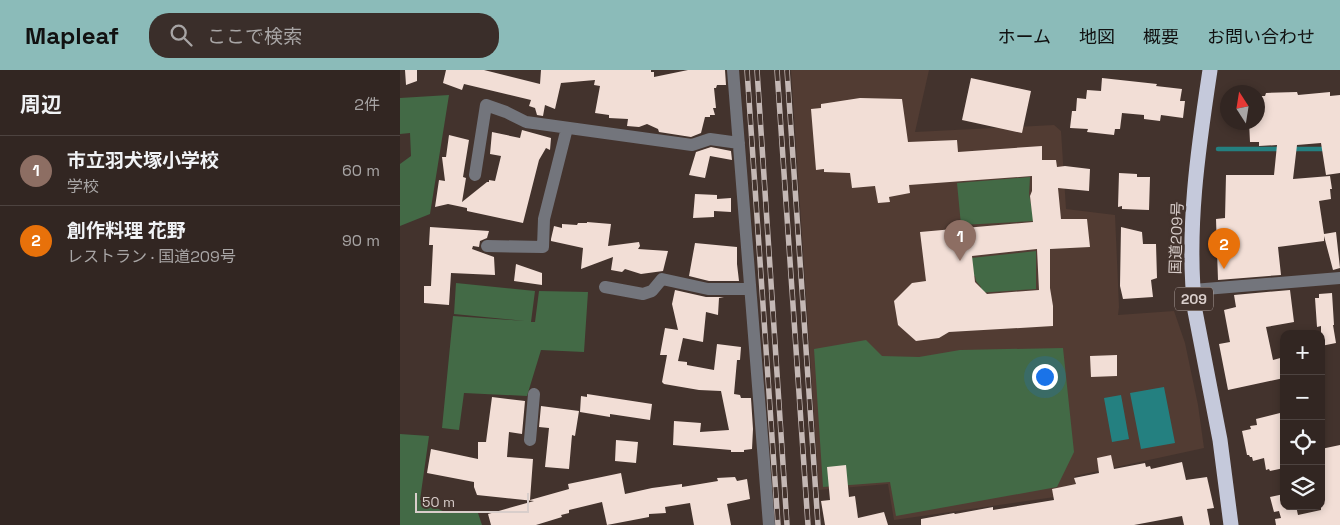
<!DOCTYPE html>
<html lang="ja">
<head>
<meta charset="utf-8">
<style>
  body { margin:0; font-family:"Space Grotesk","Noto Sans JP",sans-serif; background:#3a2e2a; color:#f1f3f6 }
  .controls { position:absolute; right:15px; bottom:15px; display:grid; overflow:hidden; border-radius:10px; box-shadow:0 2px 8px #0003 }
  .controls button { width:45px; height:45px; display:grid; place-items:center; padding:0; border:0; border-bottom:1px solid #4d4340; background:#322622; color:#f1f3f6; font:25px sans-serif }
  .compass { position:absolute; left:820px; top:15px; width:45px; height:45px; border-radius:50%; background:#322622; box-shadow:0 2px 8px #0003; rotate:348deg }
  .scale { position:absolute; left:15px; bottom:12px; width:114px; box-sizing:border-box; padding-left:5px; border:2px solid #d9cecb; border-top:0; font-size:14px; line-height:18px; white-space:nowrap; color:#d9cecb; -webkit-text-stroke:4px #43332d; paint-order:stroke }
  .you { position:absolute; left:644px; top:306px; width:18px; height:18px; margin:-12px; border:4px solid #fff; border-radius:50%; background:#1a73e8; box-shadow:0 0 0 8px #1a73e833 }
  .badge { display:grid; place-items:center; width:32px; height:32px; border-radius:50%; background:#8bbbb9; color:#fff; font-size:16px; font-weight:700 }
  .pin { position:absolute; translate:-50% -41px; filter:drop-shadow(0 1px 2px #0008) }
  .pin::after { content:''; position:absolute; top:26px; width:18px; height:15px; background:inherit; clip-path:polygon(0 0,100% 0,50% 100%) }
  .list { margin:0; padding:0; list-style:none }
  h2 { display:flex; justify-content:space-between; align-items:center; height:65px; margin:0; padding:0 20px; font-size:21px }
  h2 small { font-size:16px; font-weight:400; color:#a8a5a5 }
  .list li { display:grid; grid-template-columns:32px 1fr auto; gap:15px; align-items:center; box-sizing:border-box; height:70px; padding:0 20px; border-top:1px solid #4d4340 }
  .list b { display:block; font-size:19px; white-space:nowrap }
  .list p { margin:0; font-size:16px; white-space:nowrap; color:#a8a5a5 }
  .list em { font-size:16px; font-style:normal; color:#a8a5a5 }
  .icon { flex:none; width:28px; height:28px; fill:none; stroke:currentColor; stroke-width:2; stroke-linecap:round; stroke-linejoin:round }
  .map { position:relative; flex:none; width:940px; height:455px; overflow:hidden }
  header { display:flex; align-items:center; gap:30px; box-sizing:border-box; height:70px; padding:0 25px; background:#8bbbb9; color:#111 }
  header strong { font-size:24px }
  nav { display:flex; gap:28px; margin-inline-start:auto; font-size:18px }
  .search { width:350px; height:45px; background:#3a2e2a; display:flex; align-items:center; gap:12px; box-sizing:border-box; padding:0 18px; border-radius:20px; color:#a8a5a5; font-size:19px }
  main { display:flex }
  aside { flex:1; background:#322622 }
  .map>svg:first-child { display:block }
  .built { fill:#523c33 }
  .green { fill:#436a46 }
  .water { fill:#248080 }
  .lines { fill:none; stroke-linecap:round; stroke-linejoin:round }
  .stream { stroke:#248080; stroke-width:4.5 }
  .building { fill:#f2ded6; fill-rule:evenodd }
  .minor { stroke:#73757c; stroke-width:12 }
  .highway { stroke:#c5c9db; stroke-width:15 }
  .rail-casing { stroke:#c4b8b5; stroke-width:5.5 }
  .rail { stroke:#43332d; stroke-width:4; stroke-dasharray:11; stroke-linecap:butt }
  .labels { text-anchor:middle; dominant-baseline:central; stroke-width:5; stroke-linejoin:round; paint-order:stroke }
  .shield { fill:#43332d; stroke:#aca09c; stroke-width:1 }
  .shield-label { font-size:14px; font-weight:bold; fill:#d9cecb }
  .street-label { font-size:15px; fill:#d9cecb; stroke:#43332d }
</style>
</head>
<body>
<header>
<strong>Mapleaf</strong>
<div class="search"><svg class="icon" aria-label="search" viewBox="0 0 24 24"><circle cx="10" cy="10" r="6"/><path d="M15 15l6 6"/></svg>ここで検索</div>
<nav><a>ホーム</a><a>地図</a><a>概要</a><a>お問い合わせ</a></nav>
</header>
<main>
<aside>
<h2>周辺<small>2件</small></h2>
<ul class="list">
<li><span class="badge" style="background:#8d6e63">1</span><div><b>市立羽犬塚小学校</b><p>学校</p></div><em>60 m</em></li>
<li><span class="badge" style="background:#e8710a">2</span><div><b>創作料理 花野</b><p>レストラン · 国道209号</p></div><em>90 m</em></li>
</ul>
</aside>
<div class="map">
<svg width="940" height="455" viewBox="0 0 940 455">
  <rect width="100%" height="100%" fill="#43332d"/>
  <!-- built -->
  <path class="built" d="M391,0H529L515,62L654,55L661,61L666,139L715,145L719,237L718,245L774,241L785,273L798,335L804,378L675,406L676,424L494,450L488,414L419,420Z"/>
  <!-- green -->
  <path class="green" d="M49,25L30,144L0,156V94L11,86L10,63L0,64V28Z
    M630,107L629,124L634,151L561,155L557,113Z
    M636,181V219L577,223L581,217L576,211L575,206L564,205L562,189Z
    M56,213L135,221L131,252H135L139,221L188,222L184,282L141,280L127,326L64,323L59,360L42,358L53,246L125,251L54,244Z
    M466,270L482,286L519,287L560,280L663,278L674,382L657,417L496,446L490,412L423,417L414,279Z
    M0,364L29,366L20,430L47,443H78L82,455H0Z"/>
  <!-- water -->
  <path class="water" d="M764,317L775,373L741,379L730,323Z
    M721,325L729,369L712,372L704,328Z"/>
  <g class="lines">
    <!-- stream -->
    <path class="stream" d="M818,79H881
      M891,79H926"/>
  </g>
  <!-- building -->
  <path class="building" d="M5,0H17V11L6,15Z
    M46,0H84L140,14L141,0H251V2H254V7L288,0H325L326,15H317L316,18H314L316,38H313L315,45H310V47H305L301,63L291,67L259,62L258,59L247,54L239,57L227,56L228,49L209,48V45L195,43L200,16L194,15L195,10L161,13L155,39L145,35L143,46L137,45L135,38L129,36L131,30L64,14L62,20L43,13Z
    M571,8L631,21L622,63L562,50Z
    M702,8L757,14L756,16L782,19L780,31H785L783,48L761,45L760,51L744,49V45L722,43L720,59H715L714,65L687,62L688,59L670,58L672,41H676L677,28L686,29L687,20L701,21Z
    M897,22L898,25L930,22V26L940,25V103L926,105L921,73L897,75L893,109L930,106L932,119H930L931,129L919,131L924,164L936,162L940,198L933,200L924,166V171L878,177L881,205L818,210L816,149L825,148L826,105H874L877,75L859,76V72H850L849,52H858V26H865L866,23Z
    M460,28L502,29L508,72L557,70L558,82L642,76V90H656L657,97L665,96L690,99L689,121L658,118L661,149H687L690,177L650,179V218L653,236V256L549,262L539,268L516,271L498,255L494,231L512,213L526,211L520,162L633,152L630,126L632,121V106L509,115L510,123L489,127L490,132L478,133L475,116L452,118L450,103L424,102V99L416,100L411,39L421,38V34ZM637,179L639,220L587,224L575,212L572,186Z
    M122,60L151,68L150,80L146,78L139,90L123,153L67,141V138L48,134L35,137L39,110L45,111L42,87H46L49,65L69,70L63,107L66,108L62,132L87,112H89V110L95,111L101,86L90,84L92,62L120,68Z
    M311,77L331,81L332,90L310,86L305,108L289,105L296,82Z
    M719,103L737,104V107H750L749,140L722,139V136L718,137Z
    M295,124L317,125V129L331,128V142L314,141V147L293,148Z
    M187,152L211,154L208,176L239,172L240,176L238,179L268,181L263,201L241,204L225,199L222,202L211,200L213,187L181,199L183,178L151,171V169L154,156L162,158V154L177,155L178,153H187Z
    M30,157L89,161L87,168L80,171L79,177L73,176L72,179L94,187L95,205L51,203L49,235L24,233V216H31L33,175H29Z
    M721,157L742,162L743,174H756L757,208L751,210L753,227L723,229L720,216Z
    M295,173L337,177V194L339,211H309L289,206Z
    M116,194L142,203V215L114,211Z
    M275,220L306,227H324L319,228L318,245L306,242L303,272L283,268L278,291L287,292V295L314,300L317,274L341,277L340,290H337L334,324L340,325L341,328H351L353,359L352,379L344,380V382H331V380L273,375L274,351L301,353L300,362L329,360L321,321L299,320L264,314L262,312L267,285H260L265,258L278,260L272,234Z
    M890,220L894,252L866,257L873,290L884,287V308L828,320L819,274L830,272L824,240L836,237L834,225Z
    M932,223L934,255H933L936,273L921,276V256L917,257L915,228H919V224Z
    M717,285V306L691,307L690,286Z
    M187,324L252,334L250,350L210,344V347L180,342L181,326L187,327Z
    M92,327L125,331L122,364L109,362L107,387L133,389L130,430L169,419L168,414L221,403L225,424L252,418L282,414V417L318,411L317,408L335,407L337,411L347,409L350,429L327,434L331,455H294L290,433L265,437L266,443L249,444V447L207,455L202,432L169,440V443L161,445L162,447L136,455H91L88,444L134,431L77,425L74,417V412L27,403L31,379L78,389V372H86Z
    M141,336L179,341L175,366L172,365L169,399L145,397L149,358L139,357Z
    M884,342V398L870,401L869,399L866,400L864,388L853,391L852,387H850L849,385H847L842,361L851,359L850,356L857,355L856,349Z
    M216,370L238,372L236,393L215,391Z
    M940,375V455H876L875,449L881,448L879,441L874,442L870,427L884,424V436H896L898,445L921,440V379Z
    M711,385L714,399L745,393L746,397L750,396L751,399L782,392L786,410L807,407L814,438L807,439L810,455H784L782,446L734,455H521V449L554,443L555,444L593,437V440L654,430L652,419L676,414L674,408L699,403L697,388Z
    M446,395L449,427L455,426L458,448L484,442L488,455H425L421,431L430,430L427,397Z"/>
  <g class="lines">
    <!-- minor -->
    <path class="minor" d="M333,0L369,455
      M75,105L86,35L106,42L126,52L292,75L310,69L339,73
      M87,176L143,177L144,149L167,58
      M205,217L243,224L252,221L262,209L308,219H350
      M793,220L940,208
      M130,370L134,324"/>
    <!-- highway -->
    <path class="highway" d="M810,0C798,79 786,161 795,241L820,370L831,455"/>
    <defs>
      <path id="rail" d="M347,0L378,455
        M357,0L387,455
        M377,0L408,455
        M387,0L418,455"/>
    </defs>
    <!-- rail casing -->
    <use href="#rail" class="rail-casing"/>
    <!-- rail -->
    <use href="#rail" class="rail"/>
  </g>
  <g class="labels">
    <!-- shield labels -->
    <rect class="shield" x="775" y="217.5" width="38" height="23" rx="4"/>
    <g class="shield-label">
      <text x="794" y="229">209</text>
    </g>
    <!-- street labels -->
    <g class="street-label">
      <text transform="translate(776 168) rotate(-88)">国道209号</text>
    </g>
  </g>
</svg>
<div class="controls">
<button>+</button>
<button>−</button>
<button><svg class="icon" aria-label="locate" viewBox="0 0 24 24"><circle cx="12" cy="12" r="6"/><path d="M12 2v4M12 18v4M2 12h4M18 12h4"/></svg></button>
<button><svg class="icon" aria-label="layers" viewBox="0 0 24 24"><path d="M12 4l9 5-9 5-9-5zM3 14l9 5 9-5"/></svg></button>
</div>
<svg class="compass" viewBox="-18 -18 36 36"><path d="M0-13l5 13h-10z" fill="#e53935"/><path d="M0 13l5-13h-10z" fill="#a8a5a5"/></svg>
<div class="scale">50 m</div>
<div class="you"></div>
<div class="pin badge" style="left:560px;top:191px;background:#8d6e63">1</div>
<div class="pin badge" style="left:824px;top:199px;background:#e8710a">2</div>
</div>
</main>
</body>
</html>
